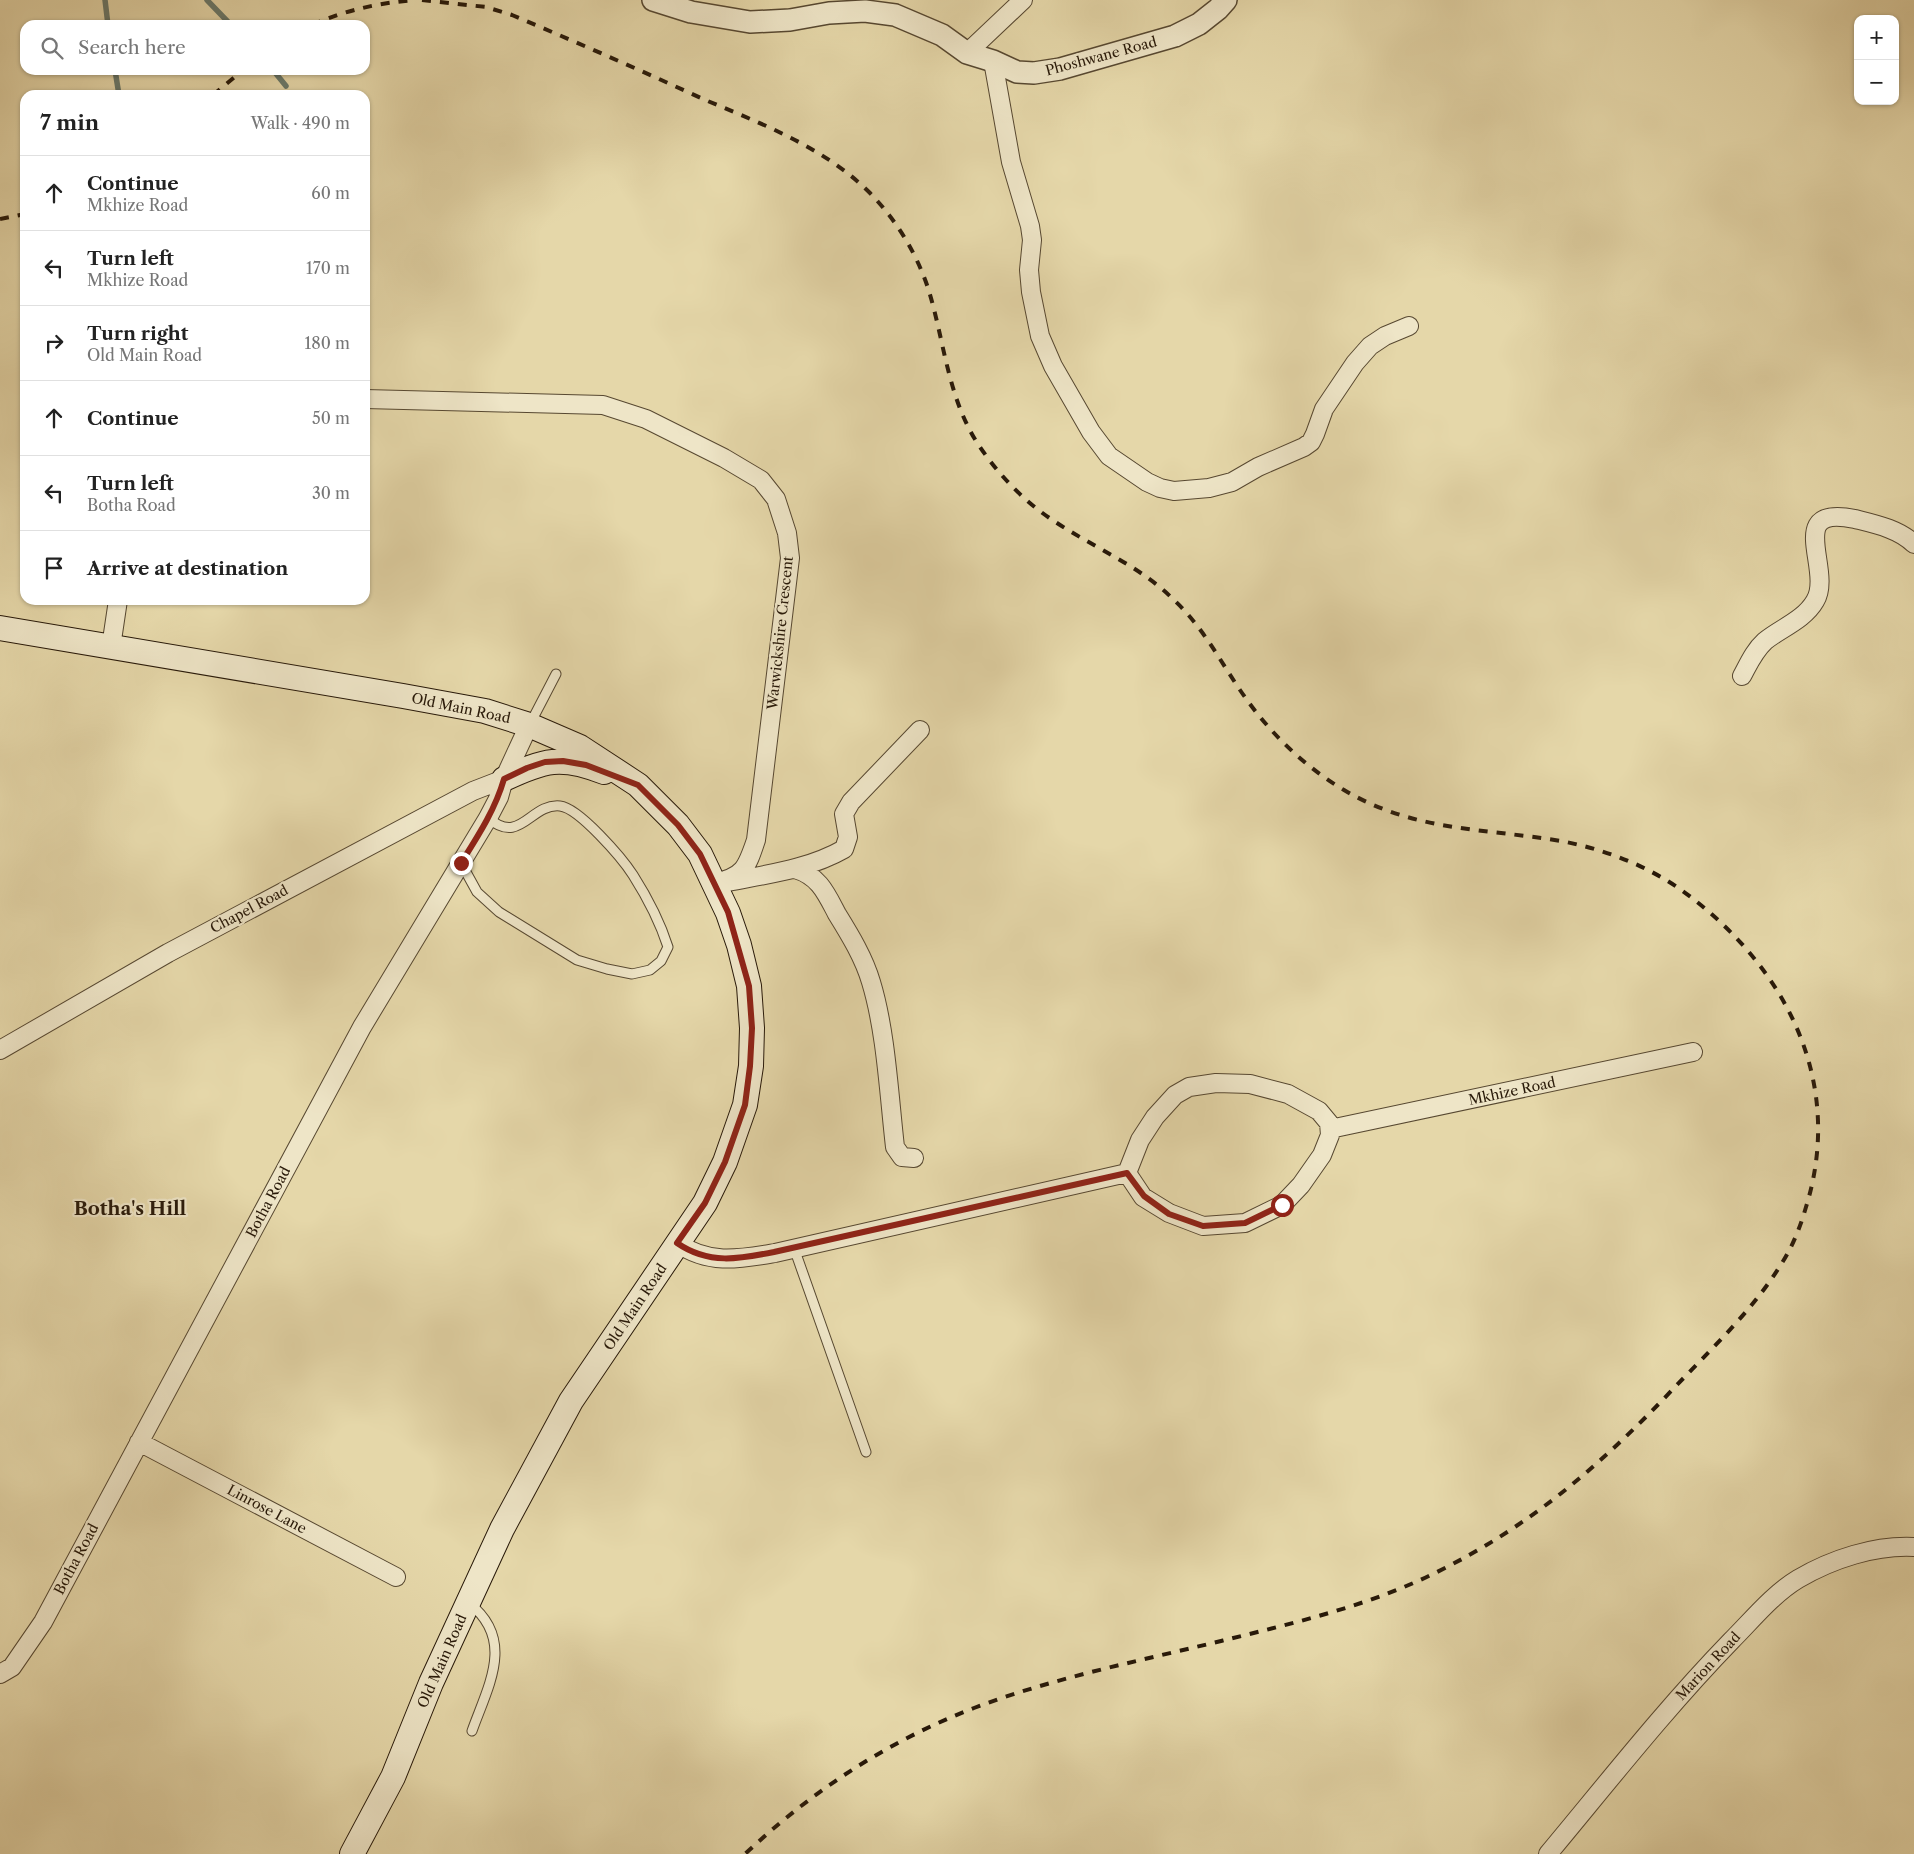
<!DOCTYPE html>
<html lang="en">
<head>
<meta charset="utf-8">
<style>
  body { margin:0; font-family:"Libre Caslon Text",serif; background:#f6f6f6; color:#222 }
  .controls { position:absolute; right:15px; top:15px; display:grid; overflow:hidden; border-radius:10px; box-shadow:0 1px 4px #0004 }
  .controls button { width:45px; height:45px; display:grid; place-items:center; padding:0; border:0; border-bottom:1px solid #e0e0e0; background:#fff; color:#222; font:25px sans-serif }
  .stop { position:absolute; width:15px; height:15px; margin:-11px; border:4px solid #8f2418; border-radius:50%; background:#fff }
  .stop.end { background:#8f2418; border-color:#fff; box-shadow:0 1px 5px #0008 }
  .list { margin:0; padding:0; list-style:none }
  h2 { display:flex; justify-content:space-between; align-items:center; height:65px; margin:0; padding:0 20px; font-size:21px }
  h2 small { font-size:16px; font-weight:400; color:#767676 }
  .list li { display:grid; grid-template-columns:32px 1fr auto; gap:15px; align-items:center; box-sizing:border-box; height:75px; padding:0 20px; border-top:1px solid #e0e0e0 }
  .list b { display:block; font-size:19px; white-space:nowrap }
  .list p { margin:0; font-size:16px; white-space:nowrap; color:#767676 }
  .list em { font-size:16px; font-style:normal; color:#767676 }
  .icon { flex:none; width:28px; height:28px; fill:none; stroke:currentColor; stroke-width:2; stroke-linecap:round; stroke-linejoin:round }
  .map { position:relative; flex:none; width:1914px; height:1854px; overflow:hidden }
  .search { position:absolute; background:#fff; box-shadow:0 1px 4px #0004; left:20px; top:20px; width:350px; height:55px; display:flex; align-items:center; gap:12px; box-sizing:border-box; padding:0 18px; border-radius:15px; color:#767676; font-size:19px }
  .panel { position:absolute; background:#fff; box-shadow:0 1px 4px #0004; left:20px; top:90px; width:350px; height:515px; border-radius:15px }
  .map>svg:first-child { display:block }
  .lines { fill:none; stroke-linecap:round; stroke-linejoin:round }
  .stream { stroke:#6a796b; stroke-width:5.5 }
  .service-casing { stroke:#574831; stroke-width:11 }
  .minor-casing { stroke:#574831; stroke-width:20 }
  .tertiary-casing { stroke:#574831; stroke-width:24 }
  .secondary-casing { stroke:#281909; stroke-width:26 }
  .service { stroke:#eee5c7; stroke-width:9 }
  .minor { stroke:#eee5c7; stroke-width:18 }
  .tertiary { stroke:#eee5c7; stroke-width:21 }
  .secondary { stroke:#eee5c7; stroke-width:24 }
  .rail { stroke:#281909; stroke-width:4; stroke-dasharray:9 9; stroke-linecap:butt }
  .route { stroke:#8f2418; stroke-width:6 }
  .labels { text-anchor:middle; dominant-baseline:central; stroke-width:4.5; stroke-linejoin:round; paint-order:stroke }
  .street-label { font-size:14px; fill:#281909; stroke:#eee5c7 }
  .district-label { font-size:19px; font-weight:bold; fill:#281909; stroke:#eee5c7 }
</style>
</head>
<body>
<div class="map">
<svg width="1914" height="1854" viewBox="0 0 1914 1854">
  <rect width="100%" height="100%" fill="#e5d7a9"/>
  <filter id="stains"><feTurbulence type="fractalNoise" baseFrequency=".004" numOctaves="4"/><feColorMatrix values="0 0 0 0 .2 0 0 0 0 .09 0 0 0 0 .02 0 0 0 .5 -.17"/></filter>
  <radialGradient id="worn" r=".72"><stop offset=".6" stop-color="#630" stop-opacity="0"/><stop offset="1" stop-color="#630" stop-opacity=".3"/></radialGradient>
  <g class="lines">
    <!-- stream -->
    <path class="stream" d="M105,0L108,25
      M207,0L231,25
      M115,70L119,95
      M273,70L286,86"/>
    <defs>
      <path id="service" d="M530,724L556,674
        M461,863L477,892L499,912L577,960L607,969L632,974L650,970L661,961L668,947C660,922 647,897 633,875C622,858 579,808 560,806C530,803 521,846 488,818
        M794,1248L866,1452
        M469,1603C516,1640 488,1686 472,1731"/>
      <path id="minor" d="M967,53L1023,0
        M993,61L1011,162L1030,226L1032,240L1029,270L1031,292L1040,336L1053,366L1091,432L1109,456L1147,482L1160,488L1174,491L1209,488L1232,482L1258,467L1304,447L1311,442L1315,434L1324,409L1355,363L1370,346L1385,336L1409,326
        M365,399L603,405L646,419L724,458L761,480L776,499L787,533L790,558L756,840C747,867 744,877 714,883
        M111,647L118,600
        M1742,676C1749,663 1754,651 1765,641C1781,628 1804,620 1815,601C1834,570 1783,504 1855,519C1875,524 1899,529 1914,544
        M795,869C819,876 826,893 837,914C850,935 864,958 871,982C886,1031 889,1095 895,1147L902,1157L914,1158
        M728,882C768,874 809,869 844,849L848,837L844,814L851,802L920,730
        M0,1050L168,953L473,791L504,779
        M1216,1083L1250,1084L1288,1094L1319,1111L1329,1123L1330,1135L1322,1155L1301,1185L1282,1205L1245,1223L1203,1226L1169,1213L1143,1197L1127,1173L1140,1140L1155,1117L1175,1095L1189,1087Z
        M1330,1129L1693,1052
        M677,1243C709,1265 739,1259 775,1253L1127,1173
        M139,1442L396,1577
        M0,1674L12,1667L43,1622L362,1027L488,818L499,797L504,779L529,725
        M1548,1854C1608,1782 1666,1708 1731,1641C1752,1620 1773,1594 1798,1579C1832,1559 1875,1545 1914,1547"/>
      <path id="tertiary" d="M653,0L691,12L750,22L790,20L829,13L865,11L895,15L942,35L967,53L993,61L1017,72L1034,73L1060,69L1175,36L1199,24L1218,9L1226,0"/>
      <path id="secondary" d="M0,628L403,696L485,711L529,725L580,747L638,785L678,825L700,854L728,913L739,945L749,986L752,1028L751,1066L745,1105L725,1162L705,1203L571,1401L502,1529L431,1683L393,1777L352,1854
        M504,779C544,760 561,755 604,772"/>
    </defs>
    <!-- service casing -->
    <use href="#service" class="service-casing"/>
    <!-- minor casing -->
    <use href="#minor" class="minor-casing"/>
    <!-- tertiary casing -->
    <use href="#tertiary" class="tertiary-casing"/>
    <!-- secondary casing -->
    <use href="#secondary" class="secondary-casing"/>
    <!-- service -->
    <use href="#service" class="service"/>
    <!-- minor -->
    <use href="#minor" class="minor"/>
    <!-- tertiary -->
    <use href="#tertiary" class="tertiary"/>
    <!-- secondary -->
    <use href="#secondary" class="secondary"/>
    <!-- rail -->
    <path class="rail" d="M422,0L486,7L512,15C576,42 640,70 703,99C762,124 824,147 870,193C896,220 916,252 928,288C944,339 947,394 976,441C996,472 1023,501 1054,521C1094,548 1139,565 1174,600C1202,626 1219,659 1240,690C1267,730 1302,765 1344,790C1415,832 1483,828 1561,841C1608,850 1654,868 1692,898C1789,973 1844,1085 1806,1207C1800,1228 1792,1248 1780,1266C1752,1311 1711,1349 1675,1387C1602,1464 1531,1526 1435,1573C1368,1606 1294,1623 1221,1641C1139,1661 1053,1678 974,1708C888,1741 812,1791 745,1854
      M312,25C346,10 378,3 415,0
      M213,95L243,70
      M0,219L25,214"/>
  </g>
  <g class="lines">
    <!-- route -->
    <path class="route" d="M461,863C478,836 495,810 504,779L527,768L545,762L563,761L586,765L638,785L678,825L700,854L728,912L749,986L752,1028L750,1066L745,1105L725,1162L705,1203L677,1243C709,1265 739,1259 774,1252L1127,1173L1144,1196L1169,1214L1203,1226L1245,1223L1282,1205"/>
  </g>
  <g class="labels">
    <!-- street labels -->
    <g class="street-label">
      <text transform="translate(1101 56) rotate(-15)">Phoshwane Road</text>
      <text transform="translate(780 633) rotate(-84)">Warwickshire Crescent</text>
      <text transform="translate(461 708) rotate(12)">Old Main Road</text>
      <text transform="translate(249 909) rotate(-28)">Chapel Road</text>
      <text transform="translate(1512 1091) rotate(-12)">Mkhize Road</text>
      <text transform="translate(268 1202) rotate(-62)">Botha Road</text>
      <text transform="translate(635 1307) rotate(-56)">Old Main Road</text>
      <text transform="translate(267 1509) rotate(28)">Linrose Lane</text>
      <text transform="translate(76 1559) rotate(-62)">Botha Road</text>
      <text transform="translate(442 1661) rotate(-66)">Old Main Road</text>
      <text transform="translate(1708 1666) rotate(-47)">Marion Road</text>
    </g>
    <!-- district labels -->
    <g class="district-label">
      <text x="130" y="1208">Botha's Hill</text>
    </g>
  </g>
  <rect width="100%" height="100%" filter="url(#stains)"/>
  <rect width="100%" height="100%" fill="url(#worn)"/>
</svg>
<div class="controls">
<button>+</button>
<button>−</button>
</div>
<div class="stop" style="left:1282px;top:1205px"></div>
<div class="stop end" style="left:461px;top:863px"></div>
<div class="search"><svg class="icon" aria-label="search" viewBox="0 0 24 24"><circle cx="10" cy="10" r="6"/><path d="M15 15l6 6"/></svg>Search here</div>
<section class="panel">
<h2>7 min<small>Walk · 490 m</small></h2>
<ul class="list">
<li><svg class="icon" aria-label="ahead" viewBox="0 0 24 24"><path d="M12 20V5M6 11l6-6 6 6"/></svg><div><b>Continue</b><p>Mkhize Road</p></div><em>60 m</em></li>
<li><svg class="icon" aria-label="left" viewBox="0 0 24 24"><path d="M17 20v-9H6M10 6l-5 5 5 5"/></svg><div><b>Turn left</b><p>Mkhize Road</p></div><em>170 m</em></li>
<li><svg class="icon" aria-label="right" viewBox="0 0 24 24"><path d="M7 20v-9h11M14 6l5 5-5 5"/></svg><div><b>Turn right</b><p>Old Main Road</p></div><em>180 m</em></li>
<li><svg class="icon" aria-label="ahead" viewBox="0 0 24 24"><path d="M12 20V5M6 11l6-6 6 6"/></svg><div><b>Continue</b></div><em>50 m</em></li>
<li><svg class="icon" aria-label="left" viewBox="0 0 24 24"><path d="M17 20v-9H6M10 6l-5 5 5 5"/></svg><div><b>Turn left</b><p>Botha Road</p></div><em>30 m</em></li>
<li><svg class="icon" aria-label="arrive" viewBox="0 0 24 24"><path d="M6 21V4h12l-3 4 3 4H6"/></svg><div><b>Arrive at destination</b></div></li>
</ul>
</section>
</div>
</body>
</html>
